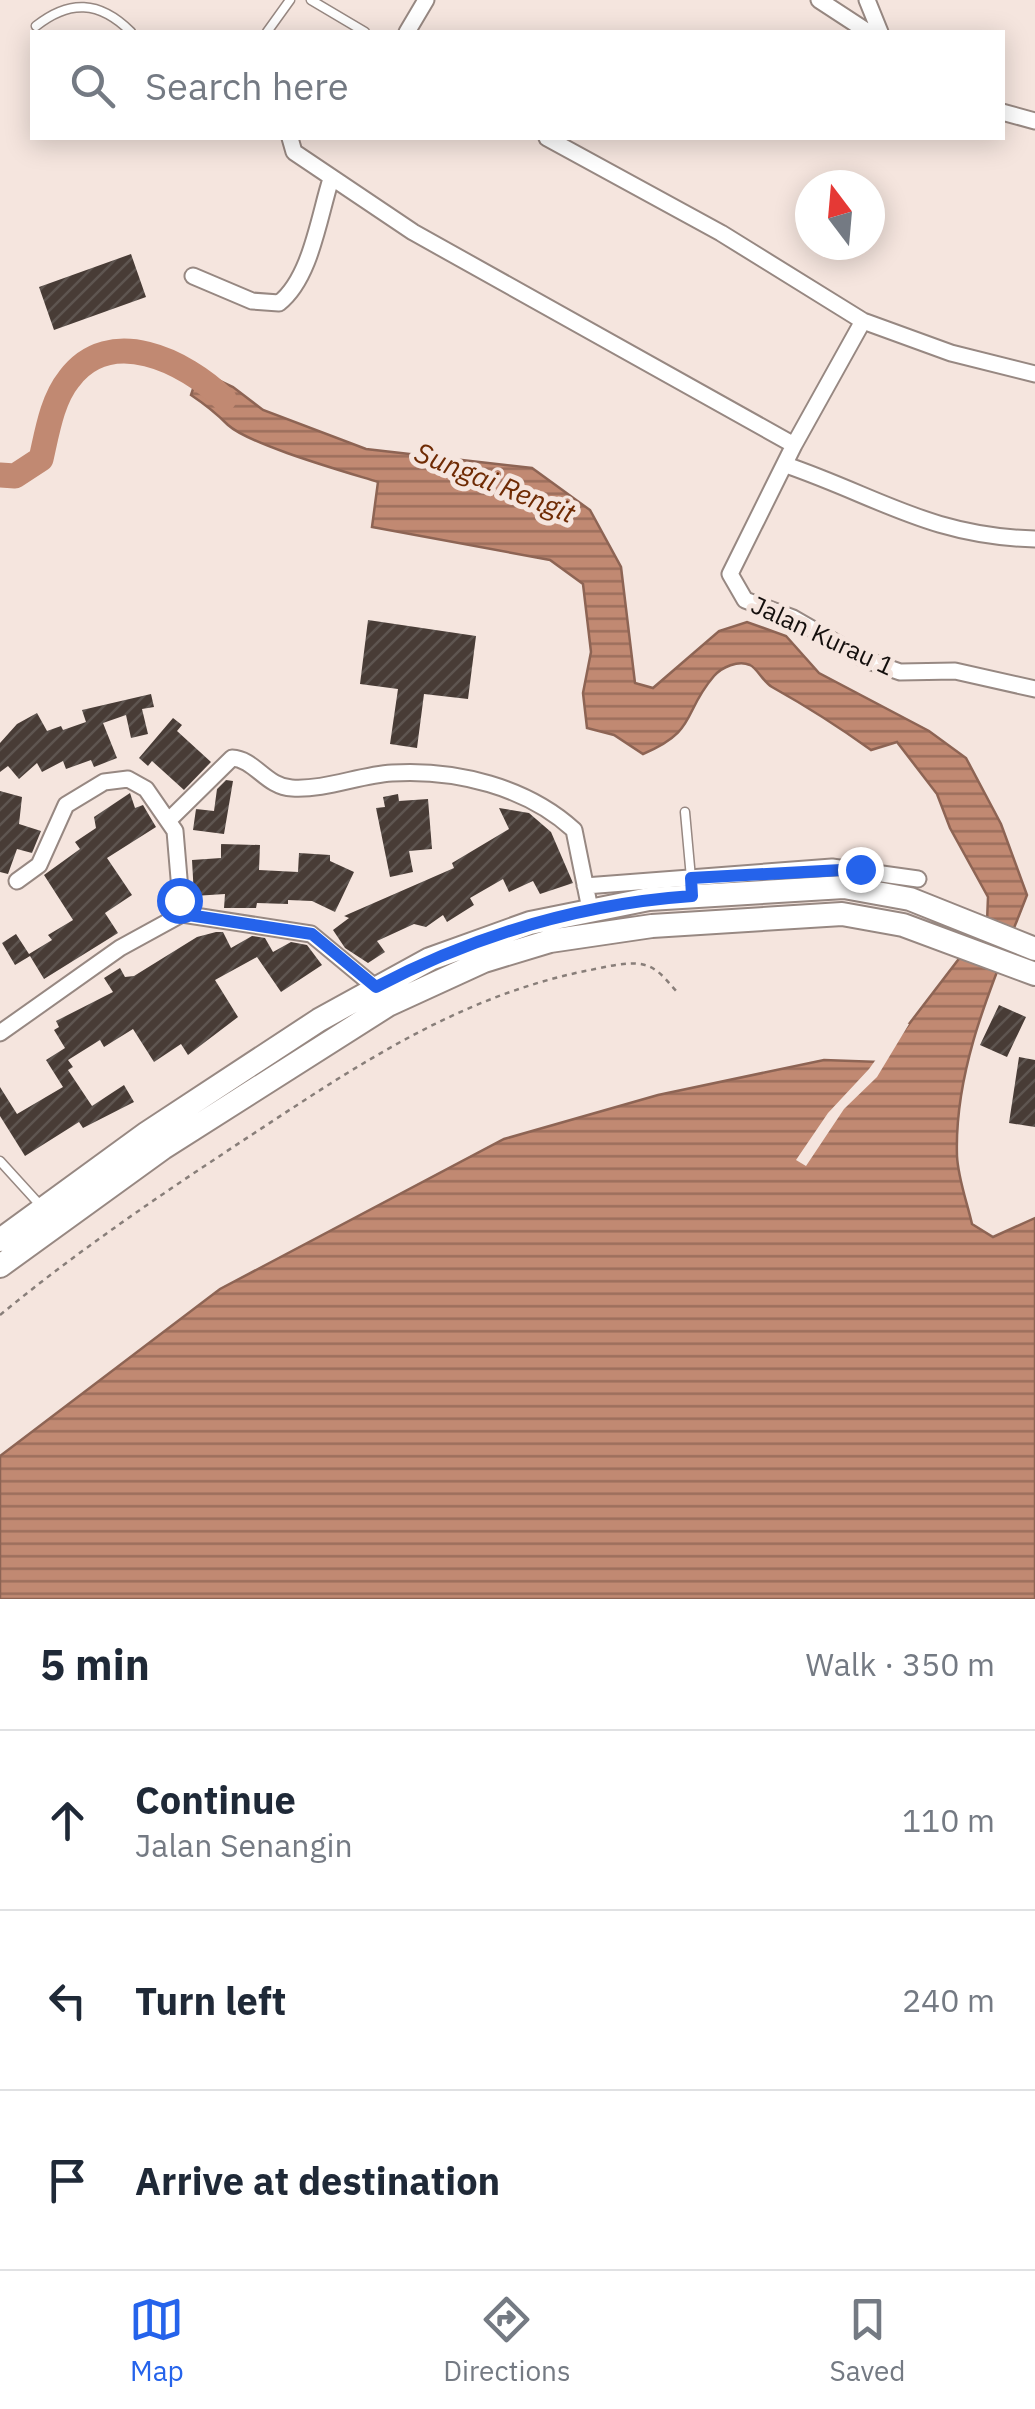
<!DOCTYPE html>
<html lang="en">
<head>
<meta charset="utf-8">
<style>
  body { margin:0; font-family:"IBM Plex Sans",sans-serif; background:#f6f6f7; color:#1f2937 }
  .compass { position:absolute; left:795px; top:170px; width:90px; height:90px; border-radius:50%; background:#fff; box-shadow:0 5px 25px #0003; rotate:344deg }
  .stop { position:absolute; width:30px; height:30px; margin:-22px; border:8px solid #2563eb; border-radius:50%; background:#fff }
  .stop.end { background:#2563eb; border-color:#fff; box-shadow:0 2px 10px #0008 }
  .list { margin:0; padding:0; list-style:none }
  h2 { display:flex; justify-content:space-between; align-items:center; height:130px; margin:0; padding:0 40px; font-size:42px }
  h2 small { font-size:32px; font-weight:400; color:#747a83 }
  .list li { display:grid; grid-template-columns:65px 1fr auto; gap:30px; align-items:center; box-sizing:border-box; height:180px; padding:0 40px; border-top:2px solid #e0e1e3 }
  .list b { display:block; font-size:38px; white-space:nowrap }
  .list p { margin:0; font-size:32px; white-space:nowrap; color:#747a83 }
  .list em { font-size:32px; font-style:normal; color:#747a83 }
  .icon { flex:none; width:55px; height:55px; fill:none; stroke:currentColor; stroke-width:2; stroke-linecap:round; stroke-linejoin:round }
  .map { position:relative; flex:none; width:1035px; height:1599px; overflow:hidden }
  .search { position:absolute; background:#fff; box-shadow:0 5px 25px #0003; left:30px; right:30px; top:30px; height:110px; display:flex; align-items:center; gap:25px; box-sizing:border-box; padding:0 35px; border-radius:0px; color:#747a83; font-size:38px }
  .sheet { height:670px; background:#fff }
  nav { display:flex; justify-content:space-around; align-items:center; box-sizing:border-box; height:140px; border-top:2px solid #e0e1e3; background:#fff; font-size:28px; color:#747a83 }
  nav a { display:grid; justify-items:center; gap:5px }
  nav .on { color:#2563eb }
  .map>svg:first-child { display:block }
  .water { fill:url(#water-rules); stroke:#8d6454; stroke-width:2.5 }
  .pier { fill:#f5e5de }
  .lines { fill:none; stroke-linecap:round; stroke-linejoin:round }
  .river { stroke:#c18972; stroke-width:25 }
  .building { fill:url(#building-hatch) }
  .lane-casing { stroke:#978882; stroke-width:11 }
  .street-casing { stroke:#978882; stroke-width:19 }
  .secondary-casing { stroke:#978882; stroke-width:26 }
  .path { stroke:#887e79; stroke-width:2.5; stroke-dasharray:5 5; stroke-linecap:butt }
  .lane { stroke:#fff; stroke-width:8 }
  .street { stroke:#fff; stroke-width:15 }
  .secondary { stroke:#fff; stroke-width:22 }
  .route { stroke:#2563eb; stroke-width:12 }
  .labels { text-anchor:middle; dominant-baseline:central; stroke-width:10; stroke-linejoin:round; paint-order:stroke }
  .street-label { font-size:25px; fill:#140f0d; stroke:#f5e5de }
  .water-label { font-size:28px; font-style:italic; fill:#6f2b04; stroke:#f5e5de }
</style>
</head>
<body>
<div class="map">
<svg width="1035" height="1599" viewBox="0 0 1035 1599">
  <defs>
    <pattern id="water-rules" width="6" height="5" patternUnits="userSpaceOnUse" patternTransform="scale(2.5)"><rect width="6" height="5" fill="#c18972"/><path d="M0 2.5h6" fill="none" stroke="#9c6e5c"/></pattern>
    <pattern id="building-hatch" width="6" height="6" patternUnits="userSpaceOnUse" patternTransform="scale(2.5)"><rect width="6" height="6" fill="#483c36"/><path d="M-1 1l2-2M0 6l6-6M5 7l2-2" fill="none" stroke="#5e5550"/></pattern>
  </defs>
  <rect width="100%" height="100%" fill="#f5e5de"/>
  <!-- water -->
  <path class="water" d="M199,371L233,387L263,410L366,449L532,468L590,510L621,567L635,683L653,688L719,631L747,622L786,636L819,673L929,731L966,758L1001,824L1027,895C995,978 954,1065 957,1156C958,1178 967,1202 972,1224L993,1237L1035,1218V1599H0V1456L220,1289L504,1139L658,1095L824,1060L880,1062L987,922L988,897L950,828L937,794L897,742L871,750C839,727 806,706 772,687C763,682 758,669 750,665C738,660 722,667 714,676C682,713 698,731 643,754L614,735L587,728L583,693L591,652L583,584L550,560L372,527L378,482C346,472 250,445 228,425C217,414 206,405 191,395Z"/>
  <!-- pier -->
  <path class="pier" d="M903,1022L909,1024L877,1077L844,1109L806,1166L796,1160L828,1113L869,1069Z"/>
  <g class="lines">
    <!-- river -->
    <path class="river" d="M0,475L15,476L41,459C47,433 52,400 69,379C110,324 185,361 224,399"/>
  </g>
  <!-- building -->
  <path class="building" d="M131,254L146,297L54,330L39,287Z
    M368,620L476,636L468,699L424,694L417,748L390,744L398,689L360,684Z
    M151,694L154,707L142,709L148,734L131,738L126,715L103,723L117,758L94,767L91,760L66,769L63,761L42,772L37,763L19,779L8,766L0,772V743L17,724L37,713L47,731L61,726L63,730L86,722L82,710Z
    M173,718L182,725L177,731L211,762L184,790L152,761L148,766L139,758Z
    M226,780L233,781L224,834L193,830L196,809L214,811L217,789Z
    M0,791L22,797L19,824L41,831L32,853L17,849L8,874L0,872Z
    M130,793L135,808L143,805L156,827L107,858L132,895L105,913L118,933L44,979L30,956L15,965L2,943L16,934L29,954L52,940L48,935L73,920L44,875L80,849L75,842L96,828L94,817Z
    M398,794L399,801L428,799L432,849L409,851L413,872L390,877L376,808L385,807L383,797Z
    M499,808L529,813L551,832L573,883L540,894L533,881L509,892L503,879L470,898L474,905L447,922L443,915L426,927L414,924L377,941L385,952L368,963L345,948L333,930L349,918L344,916L454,868L452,863L509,829Z
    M221,844L260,845L259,870L298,872L299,853L330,855V861L354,872L335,912L312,901L288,900V904L257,903L256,908H224L225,894L194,896L192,860L221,858Z
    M216,932H223L231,948L252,936L265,938L273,952L291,942L307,945L322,965L281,992L257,957L215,980L238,1017L188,1055L181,1044L154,1062L133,1029L104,1047L100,1040L68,1060L73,1067L68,1070L92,1106L124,1085L134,1102L83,1128L79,1122L25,1156L0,1116V1087L17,1114L63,1087L46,1060L65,1048L54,1030L59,1027L56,1021L113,992L104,978L120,968L125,977L134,976L197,937Z
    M999,1005L1026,1017L1007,1057L980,1045Z
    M1019,1057L1035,1060V1127L1009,1123Z"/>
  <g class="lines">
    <defs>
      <path id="lane" d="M311,0L365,32
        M36,26C69,0 99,0 131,32
        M267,32L290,0
        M685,812L691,878
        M0,1161L41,1206"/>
      <path id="street" d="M819,0L868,32
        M867,0L880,32
        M407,32L426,0
        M1002,112L1035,121
        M290,138L294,152L413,232L794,445
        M547,138L721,233L863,321L951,353L1035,374
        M193,276L252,301L279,303C311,278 319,216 331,179
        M863,321L794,445L730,574L745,600L793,618L866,660L900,672L955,671L1035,689
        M786,465C879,497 930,536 1035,539
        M169,820L232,758C255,759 266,787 292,788C326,790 359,775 392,773C456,769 527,787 574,830L590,909
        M17,881L39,865L66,805L104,782L128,779L146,789L175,831L182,914
        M585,886L832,867L918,879
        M0,1033L120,948L182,914L311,934L375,987"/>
      <path id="secondary" d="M0,1240L147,1133L319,1020L430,959L530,923L649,899L844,887L910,899L1035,949
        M0,1266L163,1148L388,1005L484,961L550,941L652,926L842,914L903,925L1035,974"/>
    </defs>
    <!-- lane casing -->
    <use href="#lane" class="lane-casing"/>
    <!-- street casing -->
    <use href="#street" class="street-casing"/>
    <!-- secondary casing -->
    <use href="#secondary" class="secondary-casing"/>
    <!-- path -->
    <path class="path" d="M0,1315C80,1249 166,1191 253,1134C359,1064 459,997 585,971C603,968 628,960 645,965C660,969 669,984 679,994"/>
    <!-- lane -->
    <use href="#lane" class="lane"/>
    <!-- street -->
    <use href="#street" class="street"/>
    <!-- secondary -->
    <use href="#secondary" class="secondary"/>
  </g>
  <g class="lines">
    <!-- route -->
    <path class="route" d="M179,900L182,914L312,934L376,987C475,935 579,904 692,896L691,878L860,869"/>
  </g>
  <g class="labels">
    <!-- street labels -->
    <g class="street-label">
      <text transform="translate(823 635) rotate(25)">Jalan Kurau 1</text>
    </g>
    <!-- water labels -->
    <g class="water-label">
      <text transform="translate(495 482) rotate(22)">Sungai Rengit</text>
    </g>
  </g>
</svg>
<svg class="compass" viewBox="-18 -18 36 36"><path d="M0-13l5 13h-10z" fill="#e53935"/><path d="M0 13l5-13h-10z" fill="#747a83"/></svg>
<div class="stop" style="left:179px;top:900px"></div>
<div class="stop end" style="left:860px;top:869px"></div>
<div class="search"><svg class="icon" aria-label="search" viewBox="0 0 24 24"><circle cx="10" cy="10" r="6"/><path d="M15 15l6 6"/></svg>Search here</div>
</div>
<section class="sheet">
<h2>5 min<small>Walk · 350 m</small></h2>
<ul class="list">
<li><svg class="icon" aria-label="ahead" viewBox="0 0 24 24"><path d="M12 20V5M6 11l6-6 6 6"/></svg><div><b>Continue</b><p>Jalan Senangin</p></div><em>110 m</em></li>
<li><svg class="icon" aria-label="left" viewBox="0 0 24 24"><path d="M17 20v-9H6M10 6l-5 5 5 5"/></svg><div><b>Turn left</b></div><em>240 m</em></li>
<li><svg class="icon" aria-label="arrive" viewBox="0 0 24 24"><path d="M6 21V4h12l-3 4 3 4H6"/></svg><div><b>Arrive at destination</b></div></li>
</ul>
</section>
<nav>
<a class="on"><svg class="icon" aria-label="map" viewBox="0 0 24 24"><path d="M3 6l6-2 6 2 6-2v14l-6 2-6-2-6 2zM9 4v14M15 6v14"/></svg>Map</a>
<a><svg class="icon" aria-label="directions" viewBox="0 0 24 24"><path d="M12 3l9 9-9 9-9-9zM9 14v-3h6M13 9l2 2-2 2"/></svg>Directions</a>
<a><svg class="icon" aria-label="saved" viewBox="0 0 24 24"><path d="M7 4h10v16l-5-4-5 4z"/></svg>Saved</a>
</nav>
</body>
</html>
